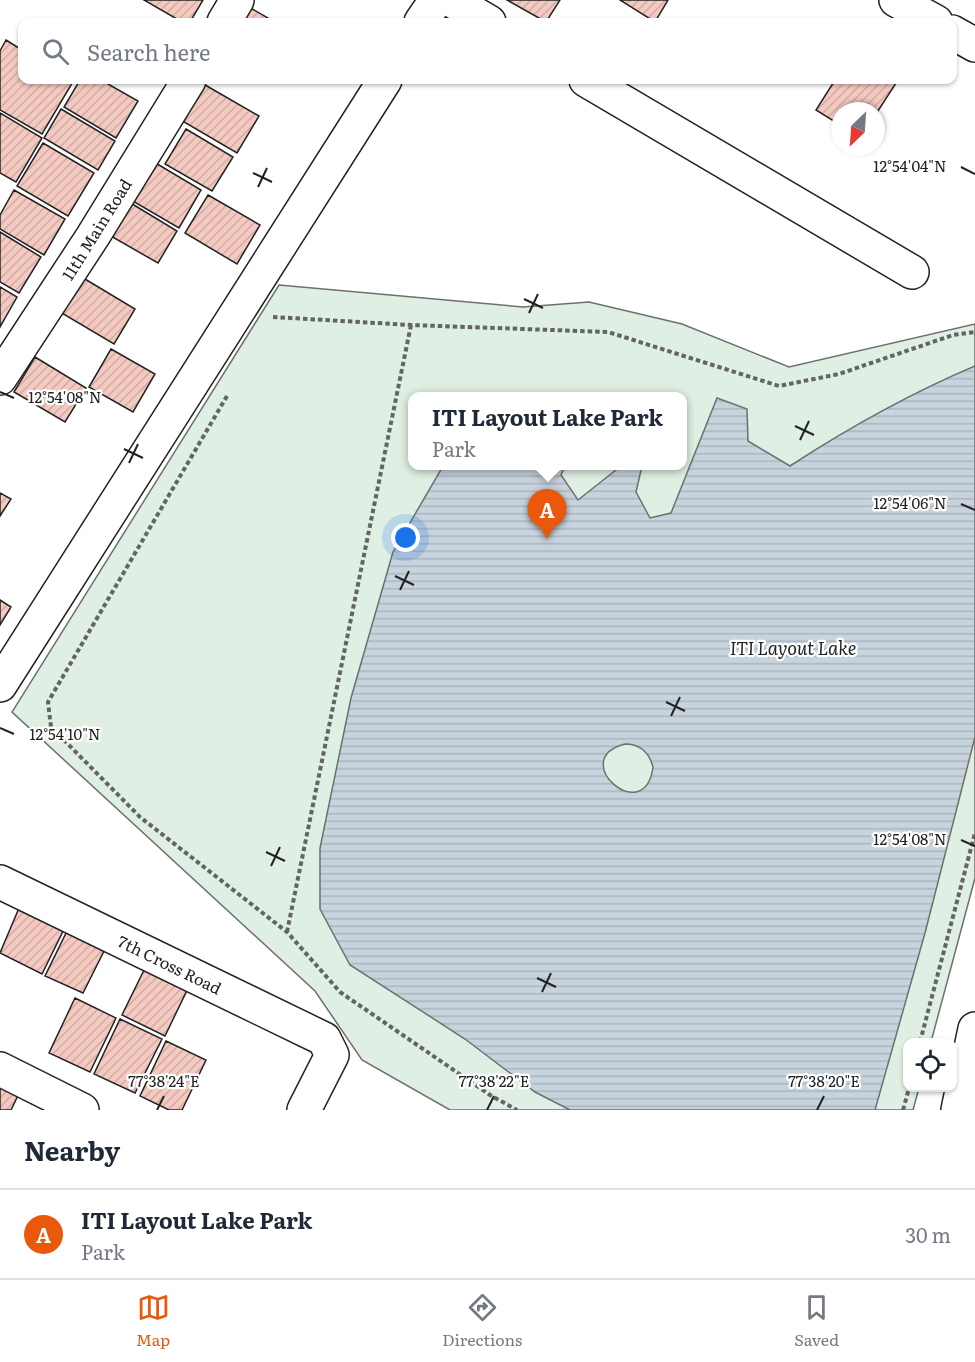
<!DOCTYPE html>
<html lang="en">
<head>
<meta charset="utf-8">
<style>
  body { margin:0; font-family:Literata,serif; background:#f2f2f3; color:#1f2937 }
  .controls { position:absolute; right:18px; bottom:18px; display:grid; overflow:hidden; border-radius:12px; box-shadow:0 2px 4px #0004 }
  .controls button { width:54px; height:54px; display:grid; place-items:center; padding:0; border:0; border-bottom:2px solid #e0e1e3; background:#fff; color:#1f2937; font:30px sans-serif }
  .compass { position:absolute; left:831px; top:102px; width:54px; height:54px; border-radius:50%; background:#fff; box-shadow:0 2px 4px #0004; rotate:205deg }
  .you { position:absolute; left:406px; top:538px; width:21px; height:21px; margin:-15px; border:4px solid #fff; border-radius:50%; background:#1a73e8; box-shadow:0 0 0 9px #1a73e833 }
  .badge { display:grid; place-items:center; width:39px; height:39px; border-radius:50%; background:#ea580c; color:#fff; font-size:20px; font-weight:700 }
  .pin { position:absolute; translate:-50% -50px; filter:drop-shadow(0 2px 3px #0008) }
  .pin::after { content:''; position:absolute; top:32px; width:21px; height:18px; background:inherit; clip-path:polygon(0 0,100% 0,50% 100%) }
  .popup { position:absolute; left:408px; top:392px; width:279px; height:78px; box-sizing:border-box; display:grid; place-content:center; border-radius:12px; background:#fff; filter:drop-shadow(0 2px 4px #0005); font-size:20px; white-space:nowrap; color:#747a83 }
  .popup b { font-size:22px; color:#1f2937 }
  .popup::after { content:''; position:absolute; left:50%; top:100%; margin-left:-12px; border:12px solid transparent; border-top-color:#fff }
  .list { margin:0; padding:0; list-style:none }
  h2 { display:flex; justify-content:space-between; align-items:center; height:78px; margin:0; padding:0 24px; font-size:26px }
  h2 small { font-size:20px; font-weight:400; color:#747a83 }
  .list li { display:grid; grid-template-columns:39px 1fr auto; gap:18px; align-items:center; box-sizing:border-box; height:90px; padding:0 24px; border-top:2px solid #e0e1e3 }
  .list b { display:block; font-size:22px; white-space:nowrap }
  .list p { margin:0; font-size:20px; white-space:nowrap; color:#747a83 }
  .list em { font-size:20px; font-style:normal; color:#747a83 }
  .icon { flex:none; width:33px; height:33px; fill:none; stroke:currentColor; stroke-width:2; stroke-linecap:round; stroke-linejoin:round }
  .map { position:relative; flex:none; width:975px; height:1110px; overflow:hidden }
  .search { position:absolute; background:#fff; box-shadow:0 2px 4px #0004; left:18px; right:18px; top:18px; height:66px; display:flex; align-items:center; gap:15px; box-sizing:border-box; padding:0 21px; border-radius:12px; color:#747a83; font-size:22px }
  .sheet { height:168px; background:#fff }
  nav { display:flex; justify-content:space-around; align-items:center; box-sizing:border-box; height:84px; border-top:2px solid #e0e1e3; background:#fff; font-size:16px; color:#747a83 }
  nav a { display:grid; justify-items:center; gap:3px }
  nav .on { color:#ea580c }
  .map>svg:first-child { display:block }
  .park { fill:#e0efe3; stroke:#6f6f6f; stroke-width:1.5; fill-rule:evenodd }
  .water { fill:url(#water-rules); stroke:#6f6f6f; stroke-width:1.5; fill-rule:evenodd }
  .building { fill:url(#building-hatch); stroke:#222; stroke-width:1.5 }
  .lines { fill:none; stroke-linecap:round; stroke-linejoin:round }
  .minor-casing { stroke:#222; stroke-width:36 }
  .path { stroke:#646464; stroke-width:4; stroke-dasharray:4.5 3; stroke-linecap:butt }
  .minor { stroke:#fff; stroke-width:33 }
  .ticks { fill:none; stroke:#222; stroke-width:2 }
  .labels { text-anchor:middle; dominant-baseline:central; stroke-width:4.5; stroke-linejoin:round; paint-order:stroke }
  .street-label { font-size:16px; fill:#222; stroke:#fff }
  .water-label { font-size:18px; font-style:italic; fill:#222; stroke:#fff }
  .ticks-label { font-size:15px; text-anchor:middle; fill:#222; stroke:#fff; stroke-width:4.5; stroke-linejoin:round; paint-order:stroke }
</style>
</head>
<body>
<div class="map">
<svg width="975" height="1110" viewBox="0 0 975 1110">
  <defs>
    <pattern id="water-rules" width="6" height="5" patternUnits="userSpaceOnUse" patternTransform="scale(1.5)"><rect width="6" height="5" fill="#c7d3dd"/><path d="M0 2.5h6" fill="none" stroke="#abb5bd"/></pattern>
    <pattern id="building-hatch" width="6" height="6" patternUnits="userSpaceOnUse" patternTransform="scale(1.5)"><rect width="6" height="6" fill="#f3c9c0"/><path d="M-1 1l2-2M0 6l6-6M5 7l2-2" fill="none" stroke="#d0aca5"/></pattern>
  </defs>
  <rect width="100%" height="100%" fill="#fff"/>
  <!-- park -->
  <path class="park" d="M279,285L523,307L589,302L682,324L789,367L975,324V878L931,1042H908V1088H919L913,1110H450L362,1060L315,991L12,712ZM412,396H682V466H412Z"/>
  <!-- water -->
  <path class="water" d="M975,366V737L925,933L875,1110H570L535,1092L465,1039L350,965L320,909V848L351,698L393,552L443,466H565L561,475L578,500L621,466H642L636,492L650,518L671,513L717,398L747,409L748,441L790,466C850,427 909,394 975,366ZM625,744C640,744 649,752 653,767C645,829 566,759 625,744Z"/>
  <!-- building -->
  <path class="building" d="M144,0H203L190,22H182Z
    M507,0H560L546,22Z
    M620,0H668L655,22Z
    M247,6L275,22H237Z
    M6,40L22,50V80H74L42,134L0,110V51Z
    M80,80H101L138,101L116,138L64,107Z
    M835,80H898L876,114V111H840V125L816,110Z
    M200,82L259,116L237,153L179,119Z
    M61,109L115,141L98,170L44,138Z
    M0,113L42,138L16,182L0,173Z
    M186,129L233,157L212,191L165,164Z
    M43,143L94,173L68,216L17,186Z
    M154,162L201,190L179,228L131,200Z
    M14,190L65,219L44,255L0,229V215Z
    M208,195L260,225L237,264L185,233Z
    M129,202L177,231L158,263L109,235Z
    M0,232L41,257L19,293L0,282Z
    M80,276L135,309L114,344L60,312Z
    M0,287L17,297L0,327Z
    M111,349L155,374L133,412L89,387Z
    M35,357L86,388L65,422L14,392Z
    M0,493L11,499L0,516Z
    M0,600L11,607L0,625Z
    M22,901L67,923L42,974L0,953Z
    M70,925L108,943L83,993L45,976Z
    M148,962L191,982L165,1036L122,1015Z
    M75,998L116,1018L90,1072L49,1053Z
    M120,1019L162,1039L135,1093L94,1074Z
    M166,1041L206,1060L182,1110H169L140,1096Z
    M0,1077L22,1087L11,1110H0Z"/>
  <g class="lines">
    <defs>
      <path id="minor" d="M451,0L489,22
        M896,0L936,22
        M224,22L237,0
        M421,22L436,0
        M952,32L975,45
        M586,80L912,272
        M0,378L93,236L189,80
        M0,685L385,80
        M0,882L324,1039L332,1055L304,1110
        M0,1069L82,1110
        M958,1110L975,1029"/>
    </defs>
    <!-- minor casing -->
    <use href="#minor" class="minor-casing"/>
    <!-- path -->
    <path class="path" d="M273,317L411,325L608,332L779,386L839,374L953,335L975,332
      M227,396L48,702L51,727L140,817L287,932L340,992L490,1095L517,1110
      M287,932L411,325
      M920,1042L975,833
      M903,1110L909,1088"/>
    <!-- minor -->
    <use href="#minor" class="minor"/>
  </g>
  <!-- ticks -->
  <path class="ticks" d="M961,167L975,174M253,173L272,182M258,187L267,168M524,299L543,308M529,313L538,294M0,392L14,398M795,426L814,435M800,440L809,421M124,449L143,458M129,463L138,444M961,504L975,510M395,576L414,585M400,590L409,571M666,702L685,711M671,716L680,697M0,728L14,734M961,840L975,846M266,852L285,861M271,866L280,847M537,978L556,987M542,992L551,973M157,1110L164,1096M487,1110L494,1096M817,1110L824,1096"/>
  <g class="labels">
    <!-- street labels -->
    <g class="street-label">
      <text transform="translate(96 229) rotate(-58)">11th Main Road</text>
      <text transform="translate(170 964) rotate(26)">7th Cross Road</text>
    </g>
    <!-- water labels -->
    <g class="water-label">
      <text x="793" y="647">ITI Layout Lake</text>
    </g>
  </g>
  <g class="ticks-label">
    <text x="910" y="172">12°54'04"N</text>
    <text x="65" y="403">12°54'08"N</text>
    <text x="910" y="509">12°54'06"N</text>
    <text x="65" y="740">12°54'10"N</text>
    <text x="910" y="845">12°54'08"N</text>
    <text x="164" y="1087">77°38'24"E</text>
    <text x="494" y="1087">77°38'22"E</text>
    <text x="824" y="1087">77°38'20"E</text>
  </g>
</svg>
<div class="controls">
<button><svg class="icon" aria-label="locate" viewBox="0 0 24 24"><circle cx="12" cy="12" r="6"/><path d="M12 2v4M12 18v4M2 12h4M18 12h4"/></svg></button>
</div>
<svg class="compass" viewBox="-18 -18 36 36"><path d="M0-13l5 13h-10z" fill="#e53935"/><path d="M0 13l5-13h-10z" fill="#747a83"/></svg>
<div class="you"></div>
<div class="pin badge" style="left:547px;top:539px">A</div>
<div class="popup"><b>ITI Layout Lake Park</b>Park</div>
<div class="search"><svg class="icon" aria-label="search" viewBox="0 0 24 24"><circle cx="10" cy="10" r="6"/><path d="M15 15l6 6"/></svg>Search here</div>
</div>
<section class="sheet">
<h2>Nearby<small></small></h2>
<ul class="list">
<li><span class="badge">A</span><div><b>ITI Layout Lake Park</b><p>Park</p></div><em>30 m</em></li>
</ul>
</section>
<nav>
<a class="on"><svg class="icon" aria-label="map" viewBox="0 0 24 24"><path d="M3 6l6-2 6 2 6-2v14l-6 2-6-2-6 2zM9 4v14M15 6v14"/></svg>Map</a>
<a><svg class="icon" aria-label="directions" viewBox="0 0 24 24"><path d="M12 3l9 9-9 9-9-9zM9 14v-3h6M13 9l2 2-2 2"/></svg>Directions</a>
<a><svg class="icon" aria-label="saved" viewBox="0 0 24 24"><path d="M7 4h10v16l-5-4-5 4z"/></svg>Saved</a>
</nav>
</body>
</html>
